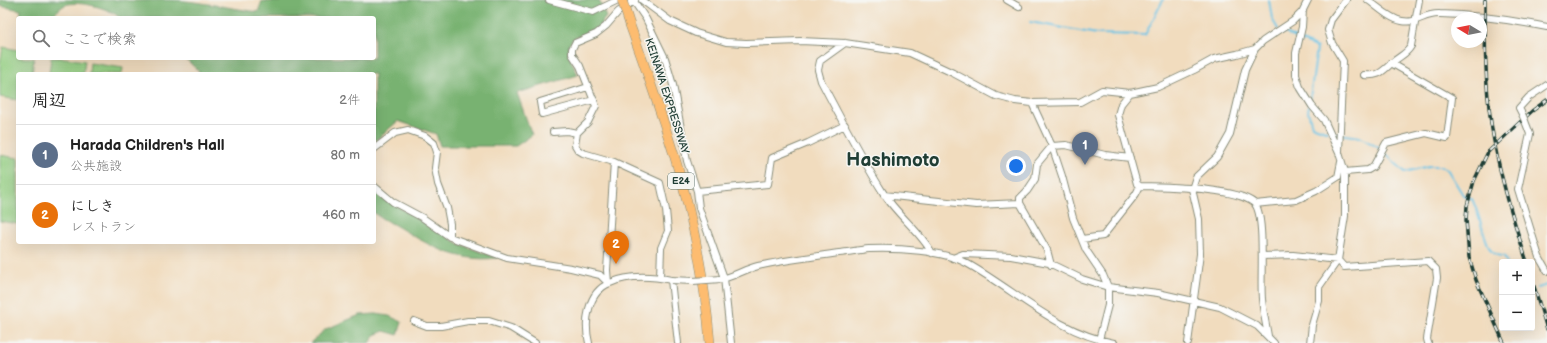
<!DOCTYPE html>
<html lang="ja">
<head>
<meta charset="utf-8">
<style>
  body { margin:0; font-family:"Balsamiq Sans","Klee One",sans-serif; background:#f6f6f6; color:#222 }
  .controls { position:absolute; right:12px; bottom:12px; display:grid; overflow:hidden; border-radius:4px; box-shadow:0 4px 16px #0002 }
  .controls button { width:36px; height:36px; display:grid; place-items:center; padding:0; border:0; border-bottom:1px solid #e0e0e0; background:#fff; color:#222; font:20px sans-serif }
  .compass { position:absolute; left:1451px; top:12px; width:36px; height:36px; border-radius:50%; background:#fff; box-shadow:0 4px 16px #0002; rotate:280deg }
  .you { position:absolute; left:1016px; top:166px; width:14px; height:14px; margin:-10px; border:3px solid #fff; border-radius:50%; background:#1a73e8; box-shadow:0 0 0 6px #1a73e833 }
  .badge { display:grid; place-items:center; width:26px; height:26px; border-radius:50%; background:#ea580c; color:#fff; font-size:13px; font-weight:700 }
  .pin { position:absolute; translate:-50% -33px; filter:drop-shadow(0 1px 2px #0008) }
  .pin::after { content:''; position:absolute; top:21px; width:14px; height:12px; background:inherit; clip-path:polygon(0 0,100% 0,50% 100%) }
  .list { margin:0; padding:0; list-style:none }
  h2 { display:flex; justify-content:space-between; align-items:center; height:52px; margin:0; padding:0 16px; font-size:17px }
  h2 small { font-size:13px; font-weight:400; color:#767676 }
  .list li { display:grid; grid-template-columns:26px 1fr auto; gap:12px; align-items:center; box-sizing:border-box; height:60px; padding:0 16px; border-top:1px solid #e0e0e0 }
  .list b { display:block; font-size:15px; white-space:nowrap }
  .list p { margin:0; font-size:13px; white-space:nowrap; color:#767676 }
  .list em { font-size:13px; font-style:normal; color:#767676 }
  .icon { flex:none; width:22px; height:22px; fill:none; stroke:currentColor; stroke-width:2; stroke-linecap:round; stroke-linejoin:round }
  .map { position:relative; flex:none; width:1547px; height:343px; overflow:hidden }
  .search { position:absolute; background:#fff; box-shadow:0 4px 16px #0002; left:16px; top:16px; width:360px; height:44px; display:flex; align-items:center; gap:10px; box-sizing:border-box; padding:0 14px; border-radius:4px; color:#767676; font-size:15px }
  .panel { position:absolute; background:#fff; box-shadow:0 4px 16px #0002; left:16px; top:72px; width:360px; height:172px; border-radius:4px }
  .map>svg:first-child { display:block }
  .green { fill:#95cf83; stroke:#5a865c }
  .forest { fill:#78b271; stroke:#4c7852 }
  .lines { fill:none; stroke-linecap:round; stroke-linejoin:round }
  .stream { stroke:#66c2e4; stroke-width:2 }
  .minor-casing { stroke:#888c79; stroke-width:8 }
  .highway-casing { stroke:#888c79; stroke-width:10 }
  .minor { stroke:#fff; stroke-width:6 }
  .highway { stroke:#fdbc6f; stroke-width:9 }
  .rail-casing { stroke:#1f3d34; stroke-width:3.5 }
  .rail { stroke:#f6f6f2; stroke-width:2; stroke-dasharray:6; stroke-linecap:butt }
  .minor-bridge-casing { stroke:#888c79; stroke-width:8; stroke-linecap:butt }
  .highway-bridge-casing { stroke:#888c79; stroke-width:10; stroke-linecap:butt }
  .minor-bridge { stroke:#fff; stroke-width:6 }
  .highway-bridge { stroke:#fdbc6f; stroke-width:9 }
  .labels { text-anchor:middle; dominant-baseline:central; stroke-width:3; stroke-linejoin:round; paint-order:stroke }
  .shield { fill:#f6f6f2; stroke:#60746d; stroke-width:1 }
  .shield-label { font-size:10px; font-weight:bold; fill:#1f3d34 }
  .street-label { font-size:11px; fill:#1f3d34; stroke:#f6f6f2 }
  .town-label { font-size:19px; font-weight:bold; fill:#1f3d34; stroke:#f6f6f2 }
</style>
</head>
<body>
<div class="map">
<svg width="1547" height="343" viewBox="0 0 1547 343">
  <rect width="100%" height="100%" fill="#f6f6f2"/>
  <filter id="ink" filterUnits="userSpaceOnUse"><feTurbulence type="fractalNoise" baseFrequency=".025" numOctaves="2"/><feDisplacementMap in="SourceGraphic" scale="8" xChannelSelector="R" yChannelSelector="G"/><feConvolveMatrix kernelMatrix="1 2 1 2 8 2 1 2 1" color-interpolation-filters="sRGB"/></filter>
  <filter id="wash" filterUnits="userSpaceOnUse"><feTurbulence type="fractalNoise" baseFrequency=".012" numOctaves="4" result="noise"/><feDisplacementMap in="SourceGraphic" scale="16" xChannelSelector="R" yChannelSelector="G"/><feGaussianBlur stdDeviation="0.9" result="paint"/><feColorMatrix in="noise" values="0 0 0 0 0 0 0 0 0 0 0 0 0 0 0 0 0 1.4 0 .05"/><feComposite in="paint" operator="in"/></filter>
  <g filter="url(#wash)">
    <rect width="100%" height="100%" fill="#f1dcbe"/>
    <!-- green -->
    <path class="green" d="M3,47L18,50V58H34L32,74H18V100L0,97V64Z
      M51,58H65L85,61L83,74H49Z
      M90,63L123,68L122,74H89Z
      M0,155L18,158V224L0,221Z"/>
    <!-- forest -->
    <path class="forest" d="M0,0H125C129,2 158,0 165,0C196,0 227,8 258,12L262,1L279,2L283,0H599L606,17C602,21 599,28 594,31C581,40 579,29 568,46L569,56L578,75L517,93L532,135L516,146H440L436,134L398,121L374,142V74H201L185,58H374V18H120C111,8 78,0 65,5C59,8 54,16 47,18C41,20 27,18 20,18L21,10L0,6Z
      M374,192L457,243L497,258C456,263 427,244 393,224C387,221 380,218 374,213Z
      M376,314L389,316L402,322L398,335L384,331L374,335L371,342L368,343H310L326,329L360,315Z"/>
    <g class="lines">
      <!-- stream -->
      <path class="stream" d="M1269,0L1272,19L1278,29
        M1030,22L1097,34L1145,35L1163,0
        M1281,31L1317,48L1310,99
        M1309,104L1308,111L1312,126L1328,132
        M1332,133L1360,137L1379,148L1405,172L1429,166H1441L1447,169L1463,195L1472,199C1479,212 1485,244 1492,252C1496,256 1500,256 1504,256L1507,262
        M1538,288L1547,285"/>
    </g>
  </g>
  <g filter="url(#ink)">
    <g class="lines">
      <defs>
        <path id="minor" d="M549,0L593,12L618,0
          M633,0L646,19L665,58L673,85L687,161L697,191L699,208L724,278L731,343
          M635,0L618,12L606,26L596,34L575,43L572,49V54L580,66L596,106L588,122L577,133L575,145L578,150L583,153L614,162L660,183L666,210L668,231L661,248L660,278
          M642,0L670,21L696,33L726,42L746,43L800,41L845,43L910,53L953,73L996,96L1015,101L1032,103L1080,102L1102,90L1130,93L1158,87L1194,70L1214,59L1237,54L1255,49
          M1007,0L1019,7
          M1308,0L1303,10L1302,27L1296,53V75L1300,87L1312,106L1324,120L1339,153L1345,172L1368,170L1373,167L1386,143L1426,133L1447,138L1452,98L1391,63
          M1368,0C1378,7 1390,19 1402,21C1418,24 1424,13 1440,14C1476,15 1512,20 1547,27
          M845,43L820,61L818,70L821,81C841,119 861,158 884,194C898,216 920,231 932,253
          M1364,75C1379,77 1382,71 1392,63C1399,56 1406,55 1411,46L1419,0
          M588,87L540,102L542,114L594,100
          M1130,93L1121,104L1118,115L1137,184L1140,186C1165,187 1235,187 1254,203C1266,214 1260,281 1262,299C1263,311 1266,324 1268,336
          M1032,103L1052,146L1062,176L1073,218L1086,250L1103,275L1108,287V305L1099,340
          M1522,114L1519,108L1529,97L1547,85
          M1525,121L1530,134L1518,189L1539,257L1547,271
          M553,132L567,131L577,133
          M1052,146L1066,145L1105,155L1130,158
          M374,149L395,133L408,130L425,136L434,143L437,152L435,168L438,184L447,208L450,224V237
          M1339,151L1343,61L1332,43L1328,30L1331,20L1346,0
          M374,186L393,202L423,218L450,237L507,258L571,268L600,275L608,283
          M697,191L768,184L772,158L808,143L845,125
          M884,195L976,205L1020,203
          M1255,204L1296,200L1316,191L1338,177L1341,162
          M1082,239L1103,236L1136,194L1140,186
          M1262,256L1293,255L1338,260L1344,267L1428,261L1436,269L1437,278L1427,339L1428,343
          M953,258L963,254L1011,256L1049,263L1082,279L1108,287L1158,293L1220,307L1257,326L1274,343
          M1051,265L1047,250L1020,203V198L1027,191L1035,179L1037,164L1052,146
          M721,279C733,277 745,269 758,266C785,260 812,257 839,253C849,252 859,250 869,249C897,248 943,250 968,264C1016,291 1058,333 1114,343
          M608,283L607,270L614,162
          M414,321L427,326H441L468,321H489L511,328L535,343
          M589,343C584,323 587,292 610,283C628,275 652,276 671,280L678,343
          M1188,343L1200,254L1199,219L1192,189L1196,177L1217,157L1230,134L1245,70L1255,49L1263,41L1293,21L1303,11
          M1310,343L1312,325L1319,301V287L1338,260L1345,216V172"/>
        <path id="highway" d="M630,25C646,69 661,113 675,158C693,218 705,280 710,343"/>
      </defs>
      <!-- minor casing -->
      <use href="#minor" class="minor-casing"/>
      <!-- highway casing -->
      <use href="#highway" class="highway-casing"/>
      <!-- minor -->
      <use href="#minor" class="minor"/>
      <!-- highway -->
      <use href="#highway" class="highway"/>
      <defs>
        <path id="rail" d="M1485,0C1485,41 1485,82 1491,123C1498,170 1512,216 1527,262
          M1532,280L1547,329
          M1504,343L1476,280L1469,257L1466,220L1467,206L1474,181L1488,152L1532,111L1547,100"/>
      </defs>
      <!-- rail casing -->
      <use href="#rail" class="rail-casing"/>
      <!-- rail -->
      <use href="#rail" class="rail"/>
      <defs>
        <path id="minor-bridge" d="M1522,114L1525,121
          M671,280L693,281L721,279"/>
        <path id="highway-bridge" d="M622,0L630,25"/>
      </defs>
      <!-- minor-bridge casing -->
      <use href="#minor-bridge" class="minor-bridge-casing"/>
      <!-- highway-bridge casing -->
      <use href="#highway-bridge" class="highway-bridge-casing"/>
      <!-- minor-bridge -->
      <use href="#minor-bridge" class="minor-bridge"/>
      <!-- highway-bridge -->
      <use href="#highway-bridge" class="highway-bridge"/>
    </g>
  </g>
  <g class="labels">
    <!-- shield labels -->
    <rect class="shield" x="668" y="173" width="26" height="16" rx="3"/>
    <g class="shield-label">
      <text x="681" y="181">E24</text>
    </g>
    <!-- street labels -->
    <g class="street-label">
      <text transform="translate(667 96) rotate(72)">KEINAWA EXPRESSWAY</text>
    </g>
    <!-- town labels -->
    <g class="town-label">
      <text x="893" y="160">Hashimoto</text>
    </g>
  </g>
</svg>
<div class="controls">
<button>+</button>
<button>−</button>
</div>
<svg class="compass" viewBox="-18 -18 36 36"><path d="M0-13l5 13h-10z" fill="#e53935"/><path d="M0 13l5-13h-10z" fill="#767676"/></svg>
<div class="you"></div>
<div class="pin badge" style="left:1085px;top:165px;background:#5c6f8a">1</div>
<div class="pin badge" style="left:616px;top:264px;background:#e8710a">2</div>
<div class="search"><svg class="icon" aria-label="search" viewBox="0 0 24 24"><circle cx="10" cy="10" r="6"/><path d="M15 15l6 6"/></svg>ここで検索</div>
<section class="panel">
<h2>周辺<small>2件</small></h2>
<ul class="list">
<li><span class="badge" style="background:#5c6f8a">1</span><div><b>Harada Children's Hall</b><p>公共施設</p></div><em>80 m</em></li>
<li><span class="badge" style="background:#e8710a">2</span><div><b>にしき</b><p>レストラン</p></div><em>460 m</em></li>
</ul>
</section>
</div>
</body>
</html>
